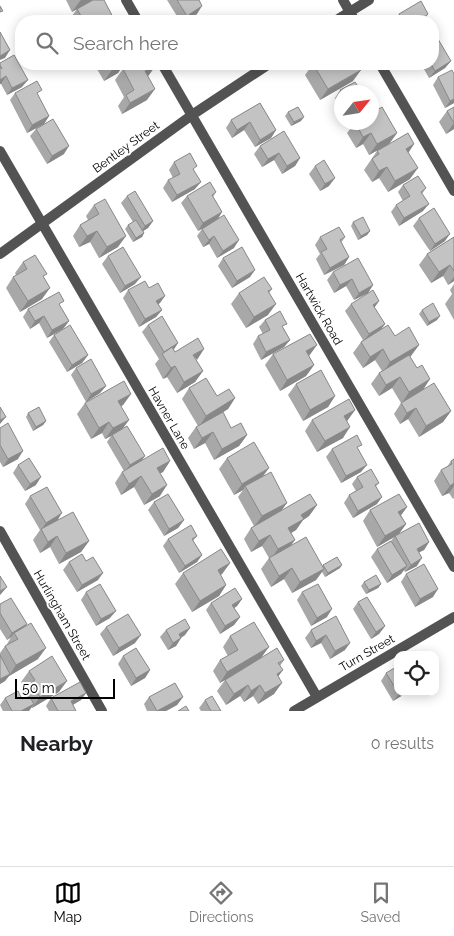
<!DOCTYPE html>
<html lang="en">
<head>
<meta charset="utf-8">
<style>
  body { margin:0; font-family:Raleway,sans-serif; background:#f2f2f2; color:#202124 }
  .controls { position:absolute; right:15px; bottom:15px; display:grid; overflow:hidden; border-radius:10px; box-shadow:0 2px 12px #0003 }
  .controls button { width:45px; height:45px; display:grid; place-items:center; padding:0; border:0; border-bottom:1px solid #e0e0e0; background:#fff; color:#202124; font:25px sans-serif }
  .compass { position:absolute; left:334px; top:85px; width:45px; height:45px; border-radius:50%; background:#fff; box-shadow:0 2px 12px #0003; rotate:60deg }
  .scale { position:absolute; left:15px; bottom:12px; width:100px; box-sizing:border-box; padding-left:5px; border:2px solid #000; border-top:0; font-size:14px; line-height:18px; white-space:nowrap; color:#000; -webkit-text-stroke:4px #fff; paint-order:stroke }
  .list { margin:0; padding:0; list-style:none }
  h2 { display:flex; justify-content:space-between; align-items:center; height:65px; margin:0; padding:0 20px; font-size:21px }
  h2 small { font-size:16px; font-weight:400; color:#757577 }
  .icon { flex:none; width:28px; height:28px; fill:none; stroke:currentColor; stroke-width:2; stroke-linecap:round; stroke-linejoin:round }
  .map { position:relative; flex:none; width:454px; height:711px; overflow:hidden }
  .search { position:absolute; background:#fff; box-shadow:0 2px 12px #0003; left:15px; right:15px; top:15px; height:55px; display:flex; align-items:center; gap:12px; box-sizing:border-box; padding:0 18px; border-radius:20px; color:#757577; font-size:19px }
  .sheet { height:155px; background:#fff }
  nav { display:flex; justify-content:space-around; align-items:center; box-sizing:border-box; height:70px; border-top:1px solid #e0e0e0; background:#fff; font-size:14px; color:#757577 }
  nav a { display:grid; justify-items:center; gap:2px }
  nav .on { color:#000 }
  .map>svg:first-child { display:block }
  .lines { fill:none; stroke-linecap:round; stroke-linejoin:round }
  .street { stroke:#535353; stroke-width:10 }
  .wall { fill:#a8a8a8 }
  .shaded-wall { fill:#888 }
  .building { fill:#c3c3c3; stroke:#888 }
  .labels { text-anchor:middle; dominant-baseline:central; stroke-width:4; stroke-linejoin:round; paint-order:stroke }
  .street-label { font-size:12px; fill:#000; stroke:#fff }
</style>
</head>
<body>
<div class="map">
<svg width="454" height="711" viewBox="0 0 454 711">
  <rect width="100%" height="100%" fill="#fff"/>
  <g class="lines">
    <!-- street -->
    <path class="street" d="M126,0L138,21
      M343,0L355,21
      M335,21L369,0
      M162,64L454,567
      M380,64L454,191
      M0,151L317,697
      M0,254L192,115L269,64
      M0,531L102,711
      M294,711L454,617"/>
  </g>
  <!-- wall -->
  <path class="wall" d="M66,0H104L115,21H70L69,20L77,9L72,12Z
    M167,0H199L197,14L185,21H180Z
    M399,14H428L424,20L425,21H394Z
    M451,61L445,68L429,78L421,64H433Z
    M0,63L22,87L7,95L1,84H0Z
    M94,64H124L118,73L104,81Z
    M313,64L353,81L320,100L305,75Z
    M123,69L149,75L148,76L147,100L122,114L118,106L124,97L115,80Z
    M454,74V103L445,108L433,85L438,77Z
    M340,90L342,92V108L335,98Z
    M15,93L38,96L49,116L44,124L27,133L10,100Z
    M260,103L276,130L271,138L255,147L244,130L232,138L226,128L231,120Z
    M454,107V129L446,134L439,122L447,111Z
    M288,112L301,121L291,126L285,116Z
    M350,122H372L397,133L389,144L369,155L363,144L356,148L347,133L355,123L351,125Z
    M36,129L64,154L47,164L30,136Z
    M414,144L408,152L410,179L388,192L379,178L372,182L364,170L377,151Z
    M260,146L300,158L295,166L282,174L274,160L262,167L254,154Z
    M174,162L194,170L195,189L172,202L163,188L168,180L173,178L169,170Z
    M315,166L329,186L320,191L309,174Z
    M403,185L426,188L422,194L423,211L399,226L391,212L396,205L403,201L398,192Z
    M216,192L213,197L222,212L217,220L198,231L181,203L187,196Z
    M127,196L153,221L148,228L143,231L144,233L142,237L133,242L125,229L128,225L133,222L121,203Z
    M94,205L118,247L99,258L90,242L79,247L73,236L80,225L88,220L86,216Z
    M419,218L445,241L430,251L413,226Z
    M353,222L370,231L367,235L358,240L351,226Z
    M202,229L234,248L217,258L209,244L203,247L197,236Z
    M320,237H345L341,243L349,257L344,265L324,275L316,259L320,254L315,245Z
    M454,237V281L448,285L443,276L431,283L419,265L427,254Z
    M108,256L135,284L120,293L102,264Z
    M223,258L250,277L232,288L218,266Z
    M23,262L44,278L42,299L20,312L6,288L13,277L16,275L15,273Z
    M333,272L373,285L368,293L354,300L346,286L334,293L327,280Z
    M454,284V320L445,304L452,294L450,290Z
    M149,288L160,303L158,304L162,310L156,317L139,327L123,298L128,290Z
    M272,289L269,293L268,315L246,328L231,304L239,293Z
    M379,301L374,308L385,324L381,329L395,336L419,345L410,356L423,390L451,411L443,422L419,437L408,419L400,424L394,414L401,403L392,388L379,396L371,384L379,373L382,371L375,360L363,368L353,353L361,342L363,340L345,311L351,304Z
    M60,306L69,321L63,329L47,338L39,323L30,329L23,317L28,309Z
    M422,310L437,320L427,326L419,314Z
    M265,320L284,329L290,340L284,347L261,360L253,344L258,336L263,334L259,327Z
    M148,325L178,343L173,349L175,352L196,360L203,371L195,382L177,393L167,377L163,379L155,364L159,359L142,332Z
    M54,335L88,355L82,363L67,372L49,342Z
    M273,354L309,356L314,365L306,376L280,391L265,365Z
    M76,368L106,386L100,393L86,402L71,375Z
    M296,384L335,396L328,407L303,421L288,395Z
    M189,388L217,396L235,398L228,409L220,414L231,428L247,435L239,446L214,460L205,443L194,449L188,438L196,427L198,426L182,399Z
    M131,394L123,405L121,406L122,429L141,461H170L163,472L160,473V496L144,505L134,487L121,495L115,483L122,472L124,471L107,442L111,436L105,439L102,433L91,439L77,414L85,403Z
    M355,410L347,421L343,438L317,452L305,431L312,420Z
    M28,413L46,421L43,425L33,431L26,417Z
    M0,428L18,459L3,467L0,462Z
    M332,449L358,450L361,472L341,483L326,457Z
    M227,458L263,476L282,510L317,505L309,516L303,520L296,530L291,533L290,546L323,566V565L340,568L325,577L322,572L316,580L292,593L284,579L271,587L261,569L269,558L262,546L251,552L244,539L251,528L254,526L238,497L243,490L234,495L219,469Z
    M454,459V498L453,499L449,493L442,496L434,481L441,470L447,467L451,461Z
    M18,465L36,485L25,491L13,473Z
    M357,477L379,483L376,486L377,504L353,518L344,503L349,495L356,491L352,484Z
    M30,496L58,520L89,541L81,552L59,564L50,547L40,553L33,540L40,530L25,504Z
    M154,502L184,520L178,528L164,536L148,510Z
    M407,507L401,515L406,524L399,534L429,542L424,550L419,552L417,566L405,572L404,570L401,574L387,583L371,557L377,549L391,541L394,537L377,547L363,521L370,510Z
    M197,536L193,541L202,555L197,562L179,573L163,546L168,539Z
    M69,562L98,580L77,592L63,570Z
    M230,563L222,574L220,575L226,585L219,596L192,612L175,584L183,573Z
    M406,574L433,597L415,607L401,582Z
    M364,582L381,584L378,588L366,594L361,586Z
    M86,592L110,618L96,626L81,600Z
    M302,592L327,617L311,626L297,600Z
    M242,599L237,606L234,608L240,617L234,625L220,634L206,610L211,603Z
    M358,602L385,626L379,634L371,639L353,609Z
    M0,604L24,627L38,659L9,676L5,681L0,684V653L5,646L7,645V644L11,637L7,640L0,629Z
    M336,616L345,650L330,659L321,643L311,648L305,638L311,630Z
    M106,627L135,643L113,656L100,634Z
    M166,630L185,635L181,638L176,646L168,650L160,637Z
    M230,636L262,657L284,660L280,666L274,694L258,704L253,696L244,702L240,696L226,705L217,691L225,680L247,666L220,683L213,671L220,660L228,656L223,647Z
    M123,656L150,670L145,678L131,686L118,664Z
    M29,671L59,692L32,708L31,707L29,711H3L0,705L5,698L22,699L25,698L23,693L26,689L21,682Z
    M386,673L408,692L393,701L381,681Z
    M86,693L81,700L73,705L76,711H49L46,706L51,698Z
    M149,697H183L177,705L166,711H147L144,704Z
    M205,700L221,711H201L199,708Z"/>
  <!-- shaded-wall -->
  <path class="shaded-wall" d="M81,0H93L72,12L80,1Z
    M202,6L197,14L185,21H183L187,16Z
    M10,50L5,58L0,60V56Z
    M451,61L445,68L429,78L435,71Z
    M122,64H124L118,73L104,81L112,70Z
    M157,64L149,75L138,82L145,71Z
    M361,70L353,81L320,100L328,89Z
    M6,76L1,84H0V80Z
    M28,80L22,87L7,95L12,88Z
    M155,89L147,100L122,114L130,103Z
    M454,99V103L445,108L450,101Z
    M377,105L372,112V108Z
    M49,116L44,124L27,133L32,125Z
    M304,117L301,121L291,126L294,122Z
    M250,122L244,130L232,138L237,130Z
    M454,123V129L446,134Z
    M276,130L271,138L255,147L260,140Z
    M371,133L363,144L356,148L363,137Z
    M397,133L389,144L369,155L377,144Z
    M414,144L407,155L406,149Z
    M69,146L64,154L47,164L52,156Z
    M279,153L274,160L262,167L268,159Z
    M300,158L295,166L282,174L287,166Z
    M387,167L379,178L372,182L379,171Z
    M418,168L410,179L388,192L395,181Z
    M335,178L329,186L320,191L325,184Z
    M201,182L195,189L172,202L177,195Z
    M429,204L423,211L399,226L404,218Z
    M222,212L217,220L198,231L203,223Z
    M153,221L148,228L140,233L145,226Z
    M97,231L90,242L79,247L87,236Z
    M370,231L367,235L358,240L361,236Z
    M144,233L142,237L133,242L136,238Z
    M450,234L445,241L430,251L435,244Z
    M126,236L118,247L99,258L107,247Z
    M214,236L209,244L203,247L209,240Z
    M239,240L234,248L217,258L223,251Z
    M349,257L344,265L324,275L330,268Z
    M450,265L443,276L431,283L439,272Z
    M255,270L250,277L232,288L237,281Z
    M141,277L135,284L120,293L125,286Z
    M454,277V281L448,285Z
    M352,279L346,286L334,293L340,285Z
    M373,285L368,293L354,300L359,293Z
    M50,288L42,299L20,312L28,301Z
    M165,296L160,303L151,308L156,301Z
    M379,301L374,308L373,305Z
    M276,304L268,315L246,328L254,317Z
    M162,310L156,317L139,327L145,319Z
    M44,316L39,323L30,329L35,321Z
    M440,316L437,320L427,326L429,322Z
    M69,321L63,329L47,338L52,330Z
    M385,324L379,332L364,341L369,334Z
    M290,340L284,347L261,360L266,352Z
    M178,343L173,351L162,354L164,352Z
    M317,345L309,356L306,351Z
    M419,345L411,356L383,373L390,362Z
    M204,349L197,360L193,355Z
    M383,349L375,360L363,368L370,357Z
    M88,355L82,363L67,372L72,365Z
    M314,365L306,376L280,391L287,380Z
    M175,366L167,377L163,379L171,368Z
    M203,371L195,382L177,393L184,382Z
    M400,377L392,388L379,396L386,385Z
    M430,379L423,390L402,403L409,392Z
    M106,386L100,393L86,402L91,394Z
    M131,394L123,405L111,412L118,401Z
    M335,396L328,407L303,421L310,410Z
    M235,398L228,409L199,427L206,416Z
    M416,408L408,419L400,424L407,413Z
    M355,410L347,421L344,416Z
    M451,411L443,422L419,437L426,426Z
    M6,417L0,424V420Z
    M129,420L121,431L112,435L111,436L105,439L113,428Z
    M46,421L43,425L33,431L36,427Z
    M109,422L102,433L91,439L99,428Z
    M350,427L343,438L317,452L325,441Z
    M213,432L205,443L194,449L202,438Z
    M247,435L239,446L214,460L222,449Z
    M23,451L18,459L3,467L8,459Z
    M145,456L140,463L124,472L130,465Z
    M170,461L163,472L150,479L157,468Z
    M367,465L361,472L341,483L346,476Z
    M269,468L261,479L245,486L243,490L234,495L242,484Z
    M141,476L134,487L121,495L129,484Z
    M41,477L36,485L25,491L30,484Z
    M454,483V486L449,493L442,496L450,486Z
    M167,485L160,496L144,505L152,494Z
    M382,497L377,504L353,518L358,511Z
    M287,503L279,514L254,527L262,516Z
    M317,505L309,516L303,520L296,530L281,539L288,528L301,515Z
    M407,507L399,518L398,512Z
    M62,513L57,521L41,530L46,523Z
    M184,520L178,528L164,536L169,529Z
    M406,524L398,535L377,547L385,536Z
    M270,535L262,546L251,552L259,541Z
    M57,536L50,547L40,553L48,542Z
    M295,540L287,551L270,560L278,549Z
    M89,541L81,552L59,564L66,553Z
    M429,542L424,550L412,556L417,549Z
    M202,555L197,562L179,573L185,566Z
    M422,558L417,566L405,572L411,565Z
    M230,563L222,574L210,581L218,570Z
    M342,565L340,568L325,577L328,573Z
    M407,566L401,574L387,583L392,575Z
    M292,568L284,579L271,587L279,576Z
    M324,569L316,580L292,593L300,582Z
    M103,573L98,580L77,592L82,585Z
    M381,584L378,588L366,594L369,590Z
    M226,585L219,596L192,612L200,601Z
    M7,587L1,594L0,595V591Z
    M438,589L433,597L415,607L420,599Z
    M242,599L237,606L227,613L232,605Z
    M332,609L327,617L311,626L317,618Z
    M116,611L110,618L96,626L101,619Z
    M240,617L234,625L220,634L225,626Z
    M27,624L21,631L14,633L11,637L7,640L12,633Z
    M385,626L379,634L371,639L376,632Z
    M190,628L185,635L173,642L179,634Z
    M141,635L135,643L113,656L119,648Z
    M326,635L321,643L311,648L316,641Z
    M181,638L176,646L168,650L173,643Z
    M350,643L345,650L330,659L335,651Z
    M269,647L261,658L220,683L227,672Z
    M46,648L38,659L9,676L5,681L0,684V679L10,674L16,665Z
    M150,670L145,678L131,686L136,678Z
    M283,670L275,681L277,674Z
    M67,681L59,692L32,708L40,697Z
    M282,683L274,694L258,704L265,693Z
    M248,685L240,696L226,705L234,694Z
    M260,685L253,696L244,702L251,691Z
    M401,692H408L393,701L399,694Z
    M86,693L81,700L65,709L71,701Z
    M183,697L177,705L166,711H157Z
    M34,704L29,711H21Z"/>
  <!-- building -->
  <path class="building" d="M93,0H104L115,21H84L77,9Z
    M177,0H199L202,6L187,16Z
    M421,1L428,14L423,18L425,21H403L399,14Z
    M0,6L3,11L0,12Z
    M208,17L210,21H200Z
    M0,32L10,50L0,56Z
    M435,34L451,61L435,71L431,64H433V35Z
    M14,55L28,80L12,88L6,76L0,80V67L2,69L0,65V63Z
    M108,64H122L112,70Z
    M133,64H157L145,71L155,89L130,103L126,95L134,90L123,69Z
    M313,64H358L361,70L328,89Z
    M452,70L454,74V99L450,101L438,77Z
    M37,81L42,90L37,93L49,116L32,125L15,93Z
    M355,82L362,92H342L340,90Z
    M372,95L377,105L372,108Z
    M260,103L276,130L260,140L250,122L237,130L231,120Z
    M298,107L304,117L294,122L288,112Z
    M382,107L397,133L377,144L371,133L363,137L355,122H372V113Z
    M454,107V123L447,111Z
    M53,119L69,146L52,156L36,129Z
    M284,131L300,158L287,166L279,153L268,159L260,146Z
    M408,133L414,144L406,149L418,168L395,181L387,167L379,171L372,159L379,154L377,151Z
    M190,153L197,166L193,169L201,182L177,195L168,180L180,174L174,162Z
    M324,160L335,178L325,184L315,166Z
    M418,176L426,188L421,192L429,204L404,218L396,205L410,196L403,185Z
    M210,182L216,192L212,195L222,212L203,223L187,196Z
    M135,191L153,221L145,226L127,196Z
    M105,199L126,236L107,247L97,231L87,236L80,225L99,214L94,205Z
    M434,208L450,234L435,244L419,218Z
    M224,215L239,240L223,251L214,236L209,240L202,229Z
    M363,217L370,231L361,236L353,222Z
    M136,220L144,233L136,238L128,225Z
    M339,227L345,237L340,240L349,257L330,268L321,252L327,249L320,237Z
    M454,237V271L450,265L439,272L427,254Z
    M123,247L141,277L125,286L108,256Z
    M242,247L255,270L237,281L223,258Z
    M35,255L47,274L43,276L50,288L28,301L13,277L27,269L23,262Z
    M358,258L373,285L359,293L352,279L340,285L333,272Z
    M264,277L272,289L268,291L276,304L254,317L239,293Z
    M145,281L149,288L158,283L165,296L156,301L162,310L145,319L128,290Z
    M373,290L379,301L373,305L385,324L369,334L351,304Z
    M59,292L64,301L59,304L69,321L52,330L44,316L35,321L28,309Z
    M433,303L440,316L429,322L422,310Z
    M280,311L287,324L282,326L290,340L266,352L258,336L270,330L265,320Z
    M162,316L178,343L164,352L148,325Z
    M70,325L88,355L72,365L54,335Z
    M388,325L395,336L409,327L419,345L390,362L383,349L370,357L361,342Z
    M310,334L317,345L306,351L314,365L287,380L273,354Z
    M198,338L204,349L193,355L203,371L184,382L175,366L171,368L162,354L172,347L175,352Z
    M409,355L417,368L422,365L430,379L409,392L400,377L386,385L379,373Z
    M91,359L106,386L91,394L76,368Z
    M321,370L335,396L310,410L296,384Z
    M206,378L217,396L229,389L235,398L206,416L189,388Z
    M124,381L131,394L118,401L129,420L113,428L109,422L99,428L85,403Z
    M434,383L451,411L426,426L416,408L407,413L401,403Z
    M349,399L355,410L344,416L350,427L325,441L312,420Z
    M0,407L6,417L0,420Z
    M39,407L46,421L36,427L28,413Z
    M223,412L231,428L241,423L247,435L222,449L213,432L202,438L196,427Z
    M8,423L23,451L8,459L0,445V428Z
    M127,426L145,456L130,465L112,435Z
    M357,435L362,445L357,447L367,465L346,476L332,449Z
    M254,442L269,468L242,484L227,458Z
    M163,448L170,461L157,468L167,485L152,494L141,476L129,484L122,472Z
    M29,458L41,477L30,484L18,465Z
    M454,459V483L450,486L441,470L452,464L451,461Z
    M371,469L379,483L375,485L382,497L358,511L349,495L363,487L357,477Z
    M271,472L287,503L262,516L245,486Z
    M47,487L62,513L46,523L30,496Z
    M168,494L184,520L169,529L154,502Z
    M310,494L317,505L301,515L304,519L288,528L295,540L278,549L270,535L259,541L251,528Z
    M399,494L407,507L398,512L406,524L385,536L370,510Z
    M73,512L89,541L66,553L57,536L48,542L41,529Z
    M419,523L429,542L417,549L422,558L411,565L395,536Z
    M191,525L197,536L192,539L202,555L185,566L168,539Z
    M306,537L324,569L300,582L292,568L279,576L269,558Z
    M391,541L407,566L392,575L377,549Z
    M221,549L230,563L218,570L226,585L200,601L183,573Z
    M82,554L86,561L93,557L103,573L82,585L69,562Z
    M337,557L342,565L328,573L323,565Z
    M424,564L438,589L420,599L406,574Z
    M376,575L381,584L369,590L364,582Z
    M0,576L7,587L0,591Z
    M100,584L116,611L101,619L86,592Z
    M318,584L332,609L317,618L302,592Z
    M235,588L242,599L232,605L240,617L225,626L211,603Z
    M367,597L385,626L376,632L358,602Z
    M11,598L27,624L12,633L0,613V604Z
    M128,614L141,635L119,648L106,627Z
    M336,616L350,643L335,651L326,635L316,641L311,630Z
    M185,619L190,628L179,634L181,638L173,643L166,630Z
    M254,622L269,647L227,672L220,660L238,650L230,636Z
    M31,623L46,648L16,665L5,646L18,639L14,633Z
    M136,648L150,670L136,678L123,656Z
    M277,648L284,660L278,663L283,670L277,674L282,683L265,693L260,685L251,691L248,685L234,694L225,680Z
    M0,655L10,674L0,679Z
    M52,656L67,681L40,697L31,683L35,680L29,671Z
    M398,666V692L386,673Z
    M80,682L86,693L71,701L76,711H58L51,698Z
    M175,683L183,697L157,711L149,697Z
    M18,691L22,699L29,696L34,704L21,711H12L5,698Z
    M212,696L221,711H211L205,700Z
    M186,706L189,711H178Z"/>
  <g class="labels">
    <!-- street labels -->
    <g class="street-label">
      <text transform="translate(126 147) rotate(-36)">Bentley Street</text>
      <text transform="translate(319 309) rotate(60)">Hartwick Road</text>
      <text transform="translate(169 418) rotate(60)">Havner Lane</text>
      <text transform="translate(62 615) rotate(60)">Hurlingham Street</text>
      <text transform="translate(367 653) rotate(-30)">Turn Street</text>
    </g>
  </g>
</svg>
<div class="controls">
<button><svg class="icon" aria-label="locate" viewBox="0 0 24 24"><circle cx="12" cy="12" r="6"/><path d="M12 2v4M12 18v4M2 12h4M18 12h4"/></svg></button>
</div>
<svg class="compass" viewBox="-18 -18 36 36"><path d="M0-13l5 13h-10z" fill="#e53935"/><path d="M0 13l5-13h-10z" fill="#757577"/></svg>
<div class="scale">50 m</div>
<div class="search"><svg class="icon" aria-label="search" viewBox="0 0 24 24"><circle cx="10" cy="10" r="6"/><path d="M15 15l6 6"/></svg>Search here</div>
</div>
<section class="sheet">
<h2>Nearby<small>0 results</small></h2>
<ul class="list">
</ul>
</section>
<nav>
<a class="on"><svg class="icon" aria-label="map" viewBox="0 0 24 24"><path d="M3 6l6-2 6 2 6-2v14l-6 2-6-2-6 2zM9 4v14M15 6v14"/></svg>Map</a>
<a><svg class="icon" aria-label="directions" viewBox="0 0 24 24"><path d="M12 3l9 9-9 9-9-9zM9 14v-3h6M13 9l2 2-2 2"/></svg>Directions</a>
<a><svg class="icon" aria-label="saved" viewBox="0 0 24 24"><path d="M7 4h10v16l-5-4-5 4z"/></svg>Saved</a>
</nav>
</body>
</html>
